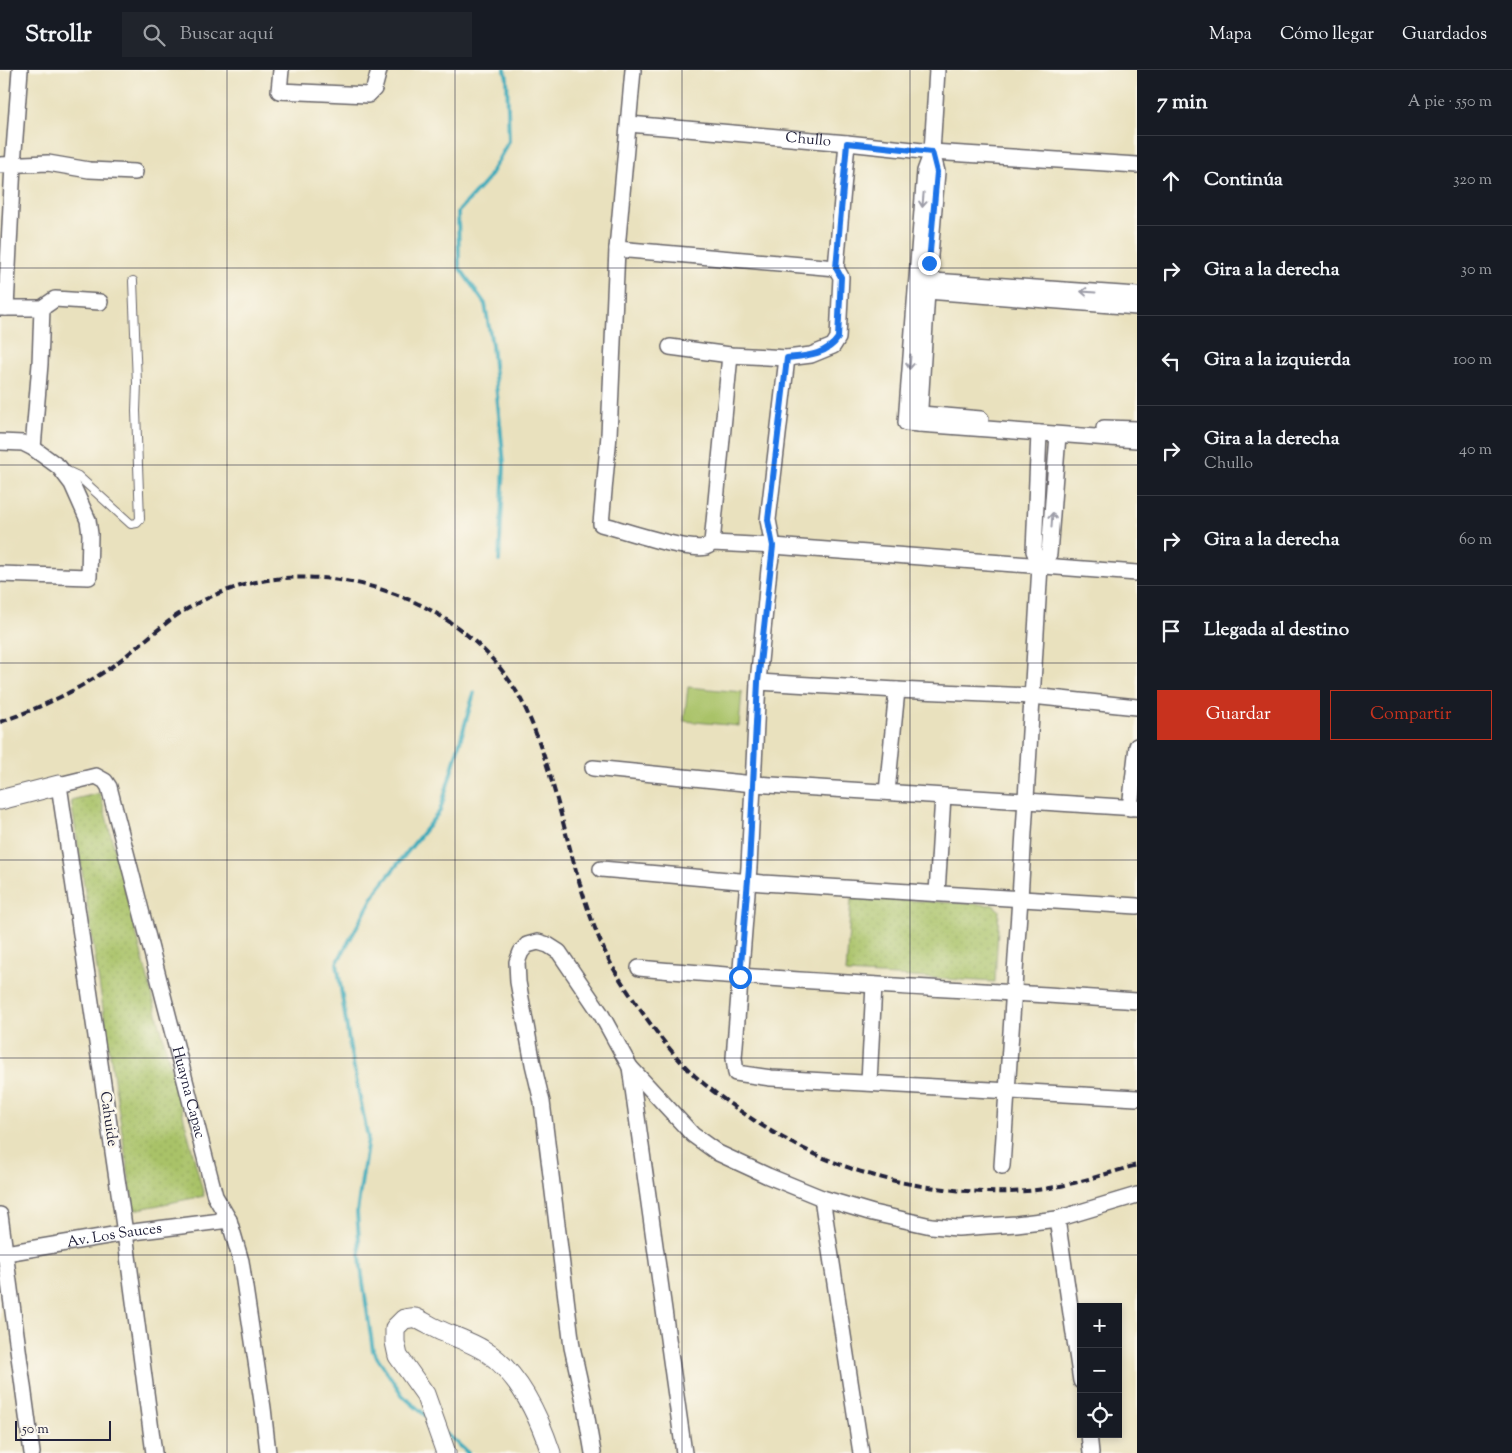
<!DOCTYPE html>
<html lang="es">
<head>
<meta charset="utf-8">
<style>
  body { margin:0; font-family:"Sorts Mill Goudy",serif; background:#20242c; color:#f1f3f6 }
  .controls { position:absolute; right:15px; bottom:15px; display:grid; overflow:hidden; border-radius:0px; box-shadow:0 2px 8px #0003 }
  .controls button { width:45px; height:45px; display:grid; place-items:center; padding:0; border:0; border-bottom:1px solid #363941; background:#171b24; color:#f1f3f6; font:25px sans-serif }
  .scale { position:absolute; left:15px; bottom:12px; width:96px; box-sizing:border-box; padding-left:5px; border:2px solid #22223b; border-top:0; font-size:14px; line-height:18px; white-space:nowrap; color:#22223b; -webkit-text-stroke:4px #fbf7ec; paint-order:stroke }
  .stop { position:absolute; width:15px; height:15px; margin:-11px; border:4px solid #1a73e8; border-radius:50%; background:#fff }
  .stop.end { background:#1a73e8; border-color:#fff; box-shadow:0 1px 5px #0008 }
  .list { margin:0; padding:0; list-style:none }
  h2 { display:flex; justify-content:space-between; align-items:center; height:65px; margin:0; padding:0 20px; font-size:21px }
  h2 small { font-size:16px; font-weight:400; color:#9ea1a6 }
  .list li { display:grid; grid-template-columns:32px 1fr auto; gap:15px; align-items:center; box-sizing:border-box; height:90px; padding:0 20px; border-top:1px solid #363941 }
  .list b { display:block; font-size:19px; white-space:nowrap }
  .list p { margin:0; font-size:16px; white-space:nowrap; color:#9ea1a6 }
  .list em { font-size:16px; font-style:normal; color:#9ea1a6 }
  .actions { display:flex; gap:10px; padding:15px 20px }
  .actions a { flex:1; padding:11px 0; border:1px solid #c8321e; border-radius:0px; text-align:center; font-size:18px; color:#c8321e }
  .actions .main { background:#c8321e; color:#fff }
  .icon { flex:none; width:28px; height:28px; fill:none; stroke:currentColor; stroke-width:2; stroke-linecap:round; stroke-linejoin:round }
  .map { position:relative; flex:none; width:1137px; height:1383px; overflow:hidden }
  header { display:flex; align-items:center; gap:30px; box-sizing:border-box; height:70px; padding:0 25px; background:#171b24; border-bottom:1px solid #363941 }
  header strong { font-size:24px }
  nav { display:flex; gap:28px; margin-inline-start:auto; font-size:18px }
  .search { width:350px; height:45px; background:#20242c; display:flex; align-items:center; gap:12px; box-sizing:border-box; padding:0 18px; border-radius:0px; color:#9ea1a6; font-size:19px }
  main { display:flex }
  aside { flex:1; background:#171b24 }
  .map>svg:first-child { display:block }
  .grass { fill:url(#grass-dots); stroke:#667252 }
  .pitch { fill:#a9c268; stroke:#667252 }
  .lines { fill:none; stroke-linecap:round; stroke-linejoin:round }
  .stream { stroke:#3baaba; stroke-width:4 }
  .service-casing { stroke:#686569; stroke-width:10 }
  .minor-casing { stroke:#686569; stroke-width:18 }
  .tertiary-casing { stroke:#686569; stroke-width:21 }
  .service { stroke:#fff; stroke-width:8 }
  .minor { stroke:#fff; stroke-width:15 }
  .tertiary { stroke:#fff; stroke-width:19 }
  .rail { stroke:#22223b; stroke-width:4; stroke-dasharray:8 4; stroke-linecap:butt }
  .oneway { stroke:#9c9ca7 }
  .route { stroke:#1a73e8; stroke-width:6 }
  .grid { fill:none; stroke:#22223b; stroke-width:1; stroke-opacity:0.55 }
  .labels { text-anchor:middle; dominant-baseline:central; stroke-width:5; stroke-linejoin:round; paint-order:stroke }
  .street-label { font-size:15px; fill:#22223b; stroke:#fbf7ec }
</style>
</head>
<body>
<header>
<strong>Strollr</strong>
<div class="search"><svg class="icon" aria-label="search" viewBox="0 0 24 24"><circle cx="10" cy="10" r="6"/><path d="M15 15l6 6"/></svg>Buscar aquí</div>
<nav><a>Mapa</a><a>Cómo llegar</a><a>Guardados</a></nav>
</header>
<main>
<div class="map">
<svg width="1137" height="1383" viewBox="0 0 1137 1383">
  <defs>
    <pattern id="grass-dots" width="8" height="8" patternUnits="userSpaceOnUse" patternTransform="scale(1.25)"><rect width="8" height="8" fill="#a9c268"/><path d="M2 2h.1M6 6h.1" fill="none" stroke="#91a65b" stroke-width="1.8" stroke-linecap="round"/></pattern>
  </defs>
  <rect width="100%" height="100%" fill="#fbf7ec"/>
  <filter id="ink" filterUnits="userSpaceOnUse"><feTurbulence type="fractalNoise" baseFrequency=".02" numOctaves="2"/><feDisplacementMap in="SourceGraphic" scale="10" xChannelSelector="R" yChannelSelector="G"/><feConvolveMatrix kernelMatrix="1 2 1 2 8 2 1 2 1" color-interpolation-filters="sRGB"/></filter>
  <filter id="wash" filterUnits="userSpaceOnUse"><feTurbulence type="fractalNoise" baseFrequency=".0096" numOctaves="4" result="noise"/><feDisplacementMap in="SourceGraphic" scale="20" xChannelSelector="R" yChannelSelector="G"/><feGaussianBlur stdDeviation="1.12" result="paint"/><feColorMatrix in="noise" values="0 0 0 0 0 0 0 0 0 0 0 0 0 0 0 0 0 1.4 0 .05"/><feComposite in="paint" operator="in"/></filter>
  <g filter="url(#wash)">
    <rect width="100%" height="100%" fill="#e9e1be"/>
    <!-- grass -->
    <path class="grass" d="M100,723L204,1126L134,1140L71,730Z
      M851,827L993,835L999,840L995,912L846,903Z"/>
    <!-- pitch -->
    <path class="pitch" d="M688,617L742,622L739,656L684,651Z"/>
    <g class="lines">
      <!-- stream -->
      <path class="stream" d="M499,491L504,394L492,275L485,234L459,197L458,142L487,110L509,71L507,8L505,0
        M425,1345L403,1326L373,1281L361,1198L357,1142L368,1068L350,978L337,893L377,820L440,741L474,623
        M447,1364L468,1383"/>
    </g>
  </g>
  <g filter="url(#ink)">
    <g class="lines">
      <defs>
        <path id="service" d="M65,400L78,406L131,454L137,453L140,449L136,341L137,313L133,211"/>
        <g id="minor">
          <path d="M281,0L279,21L368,25L374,19L379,0"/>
          <path d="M633,0L617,179L609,365L601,454C623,460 687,482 706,477C709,476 710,475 712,473L773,476L1137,503"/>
          <path id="s1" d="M629,54L847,73L932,82L1137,95"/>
          <path d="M932,82L925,101L906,353L1137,370"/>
          <path d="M0,95L48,93L89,100L135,102"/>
          <path d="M617,179L836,198"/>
          <path d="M919,210L1137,225"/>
          <path d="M927,221L1137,237"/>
          <path d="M0,238H42L55,229L100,232"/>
          <path d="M6,238L13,94L20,0"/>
          <path d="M670,277L730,285L787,288L811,285L833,276L838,268L841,207L836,198L847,73"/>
          <path d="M787,288L768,450L773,476L769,499L758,612L749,797L734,988L736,1003L771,1008L1137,1028"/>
          <path d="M909,343L981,349"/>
          <path d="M919,354L927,221L937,102L932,82L937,0"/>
          <path d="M1104,358L1137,359"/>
          <path d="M0,372L23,373L33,378L59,397L72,414L88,450L90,464L89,507L0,504"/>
          <path d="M33,378L40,294L42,238"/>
          <path d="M712,473L730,285"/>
          <path d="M1040,496L1049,484L1058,365"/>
          <path d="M758,612L897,620L1032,626L1137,637"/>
          <path d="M593,698L754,714L1137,738"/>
          <path d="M887,722L897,620"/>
          <path d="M1130,738L1137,676"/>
          <path d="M601,799L763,813L1137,836"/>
          <path d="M937,823L943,726"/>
          <path d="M639,898C804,913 971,919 1137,931"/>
          <path d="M630,997L684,1383"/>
          <path d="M869,1012L874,915"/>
          <path d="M1002,1096L1020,828L1040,496L1034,481L1039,363"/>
          <path d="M822,1128L861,1383"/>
          <path d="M0,1145L32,1383"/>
          <path d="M1057,1149L1081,1311"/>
          <path id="s2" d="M0,1184L125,1163L229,1150"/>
          <path d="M1089,1364L1091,1383"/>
          <path id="s3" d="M154,1383L125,1163L59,715L96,706L105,711L109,717L215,1126L229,1150L241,1191L263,1338L268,1383"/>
          <path d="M593,1383L584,1331L572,1277L542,1032L533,994L518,912L517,892L521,882L527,875L538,872L548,875L559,882L601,944L630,997L693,1065L718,1083L768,1106L822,1128L873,1143L931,1156L958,1158L1016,1154L1057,1149L1137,1125"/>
        </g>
        <path id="tertiary" d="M0,730L59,715
          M446,1383L425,1324L398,1286L395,1272V1258L404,1249C407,1249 412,1247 415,1248C419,1249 434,1258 439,1260C455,1267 471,1272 485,1281C518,1302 539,1347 551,1383"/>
      </defs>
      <!-- service casing -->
      <use href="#service" class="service-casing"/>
      <!-- minor casing -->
      <use href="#minor" class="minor-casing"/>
      <!-- tertiary casing -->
      <use href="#tertiary" class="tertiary-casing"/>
      <!-- service -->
      <use href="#service" class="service"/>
      <!-- minor -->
      <use href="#minor" class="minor"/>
      <!-- tertiary -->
      <use href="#tertiary" class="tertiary"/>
      <!-- rail -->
      <path class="rail" d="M0,652C40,638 79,620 114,595C134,580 153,563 173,548C206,525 245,511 285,508C328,505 370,513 410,530C459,551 505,592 527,642C563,722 570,813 610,892C619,909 631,926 642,942C658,965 675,987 695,1006C714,1023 734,1037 755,1051C813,1089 876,1112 945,1119C979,1123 1015,1124 1050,1118C1079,1113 1108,1103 1137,1095"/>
    </g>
    <!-- one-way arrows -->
    <defs><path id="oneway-shaft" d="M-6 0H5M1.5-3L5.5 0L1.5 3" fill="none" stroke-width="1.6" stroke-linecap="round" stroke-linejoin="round" transform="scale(1.25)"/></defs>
    <g class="oneway">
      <use href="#oneway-shaft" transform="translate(923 130) rotate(95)"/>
      <use href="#oneway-shaft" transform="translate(1088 222) rotate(-176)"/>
      <use href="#oneway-shaft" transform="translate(910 292) rotate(94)"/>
      <use href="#oneway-shaft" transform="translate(1052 450) rotate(-86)"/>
    </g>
  </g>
  <g class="lines" filter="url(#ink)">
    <!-- route -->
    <path class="route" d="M740,907L749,797L758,612L773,476L768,450L787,288C805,286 827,285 838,268L841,207L836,198L847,73L932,82L937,102L929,193"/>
  </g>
  <!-- grid -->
  <path class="grid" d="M227,0V1383M455,0V1383M682,0V1383M910,0V1383M0,198H1137M0,395H1137M0,593H1137M0,790H1137M0,988H1137M0,1185H1137"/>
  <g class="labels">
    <!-- street labels -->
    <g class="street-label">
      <text stroke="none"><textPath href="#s1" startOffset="180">Chullo</textPath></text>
      <text stroke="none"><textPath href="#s3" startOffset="1046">Huayna Capac</textPath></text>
      <text transform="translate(108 1049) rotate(82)">Cahuide</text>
      <text stroke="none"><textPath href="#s2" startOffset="116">Av. Los Sauces</textPath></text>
    </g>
  </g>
</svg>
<div class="controls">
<button>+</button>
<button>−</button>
<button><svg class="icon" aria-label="locate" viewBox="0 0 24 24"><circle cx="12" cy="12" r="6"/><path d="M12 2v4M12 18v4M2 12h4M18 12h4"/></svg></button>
</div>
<div class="scale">50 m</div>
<div class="stop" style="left:740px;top:907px"></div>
<div class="stop end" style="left:929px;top:193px"></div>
</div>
<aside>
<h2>7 min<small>A pie · 550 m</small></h2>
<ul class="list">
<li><svg class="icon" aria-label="ahead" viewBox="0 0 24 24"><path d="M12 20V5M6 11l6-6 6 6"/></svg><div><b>Continúa</b></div><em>320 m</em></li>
<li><svg class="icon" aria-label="right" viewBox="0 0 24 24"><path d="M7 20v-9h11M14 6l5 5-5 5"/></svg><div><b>Gira a la derecha</b></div><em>30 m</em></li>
<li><svg class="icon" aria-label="left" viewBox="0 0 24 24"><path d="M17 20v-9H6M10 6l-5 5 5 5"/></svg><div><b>Gira a la izquierda</b></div><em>100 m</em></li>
<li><svg class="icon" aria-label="right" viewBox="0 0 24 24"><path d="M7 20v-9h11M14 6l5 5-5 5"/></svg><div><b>Gira a la derecha</b><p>Chullo</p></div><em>40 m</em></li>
<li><svg class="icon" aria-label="right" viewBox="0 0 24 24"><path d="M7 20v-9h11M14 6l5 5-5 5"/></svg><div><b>Gira a la derecha</b></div><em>60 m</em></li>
<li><svg class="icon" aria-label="arrive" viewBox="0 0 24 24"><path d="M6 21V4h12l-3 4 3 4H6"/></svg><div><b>Llegada al destino</b></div></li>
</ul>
<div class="actions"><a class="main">Guardar</a><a>Compartir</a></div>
</aside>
</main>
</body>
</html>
